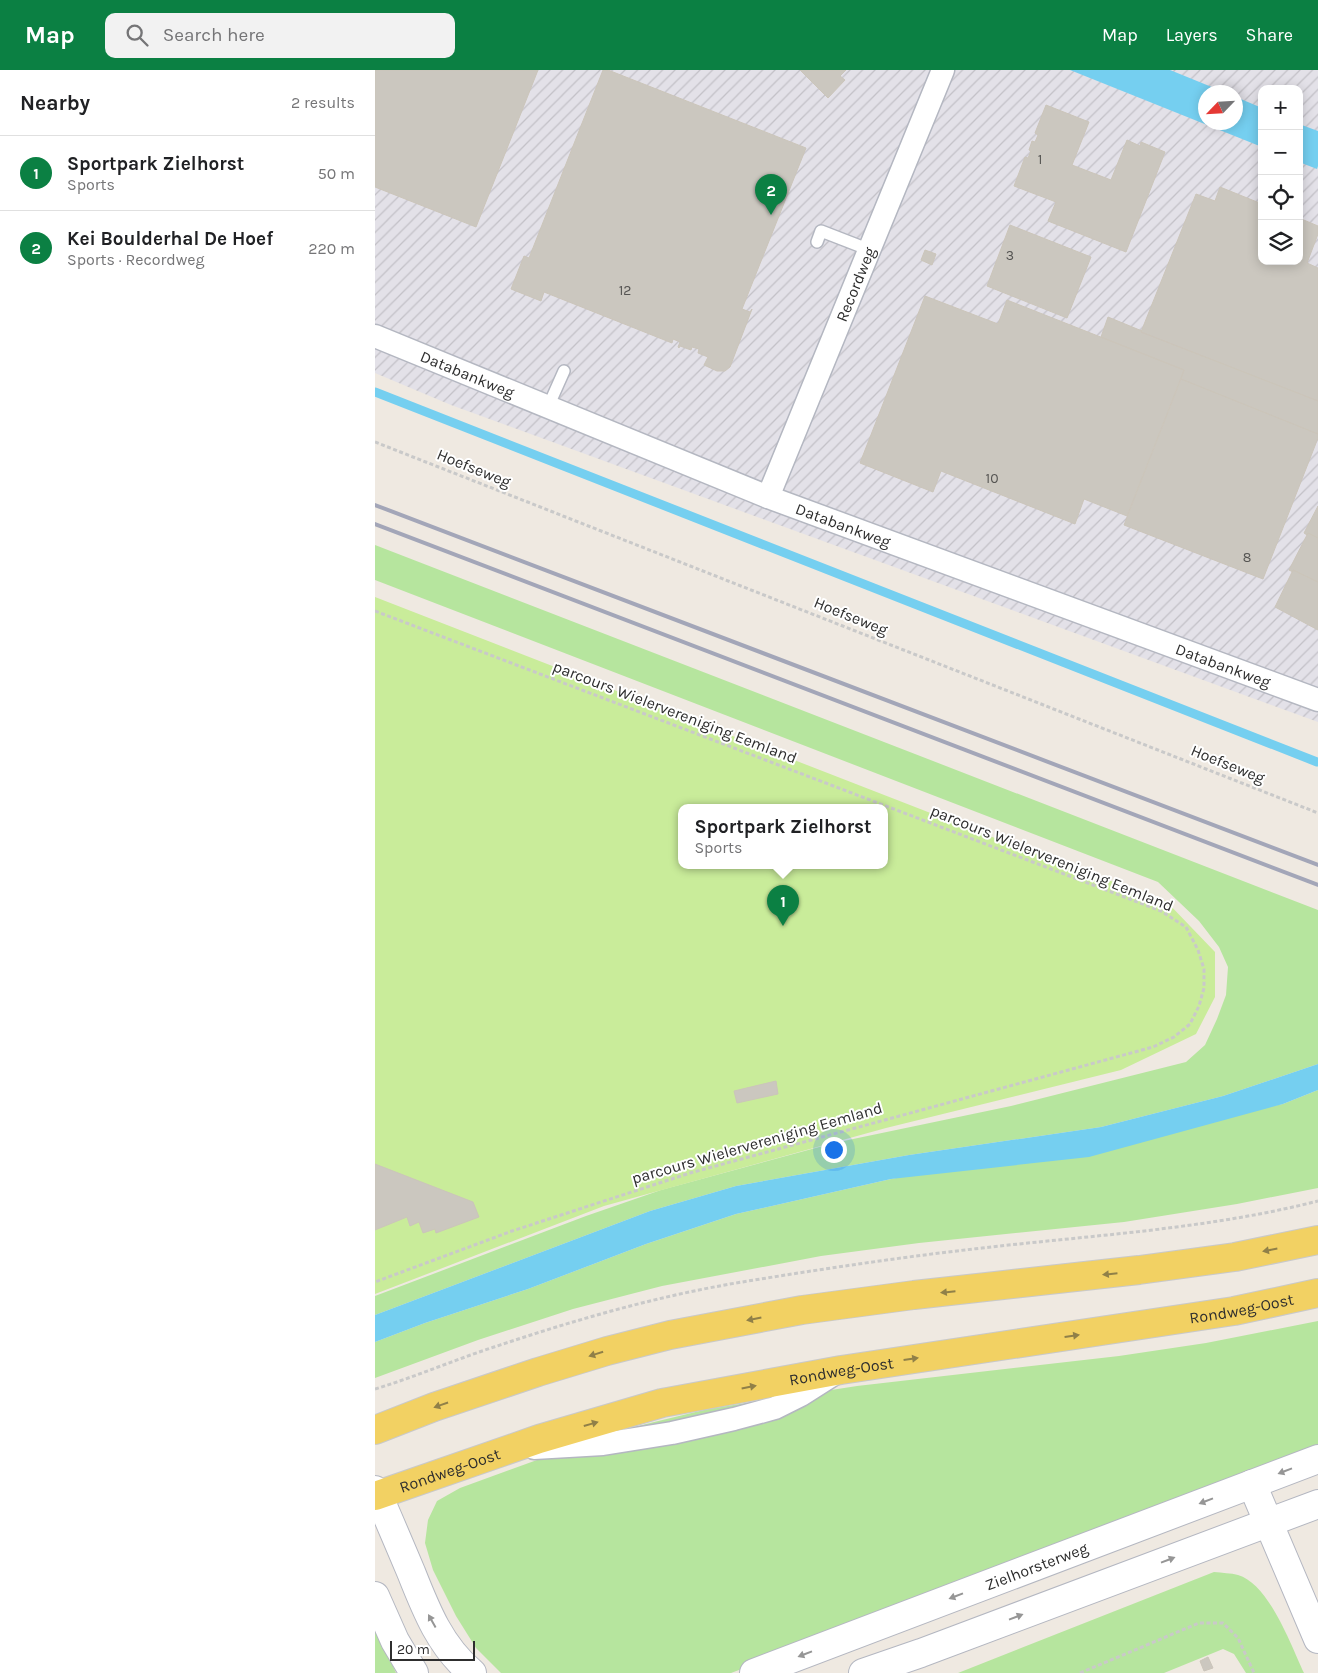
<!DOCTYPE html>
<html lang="en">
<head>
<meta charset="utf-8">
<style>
  body { margin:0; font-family:Karla,sans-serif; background:#f2f2f2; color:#202124 }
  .controls { position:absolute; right:15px; top:15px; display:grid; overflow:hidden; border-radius:10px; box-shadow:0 2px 12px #0003 }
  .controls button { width:45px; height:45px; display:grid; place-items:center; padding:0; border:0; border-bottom:1px solid #e0e0e0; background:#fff; color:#202124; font:25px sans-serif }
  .compass { position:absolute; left:823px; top:15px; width:45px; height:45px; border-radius:50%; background:#fff; box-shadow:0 2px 12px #0003; rotate:245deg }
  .scale { position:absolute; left:15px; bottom:12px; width:85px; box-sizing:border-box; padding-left:5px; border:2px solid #2e2e2e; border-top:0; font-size:14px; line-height:18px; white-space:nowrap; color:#2e2e2e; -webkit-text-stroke:4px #fff; paint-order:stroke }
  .you { position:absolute; left:458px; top:1079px; width:18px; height:18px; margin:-12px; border:4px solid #fff; border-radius:50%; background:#1a73e8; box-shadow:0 0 0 8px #1a73e833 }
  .badge { display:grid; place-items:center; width:32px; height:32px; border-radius:50%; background:#0b8043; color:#fff; font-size:16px; font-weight:700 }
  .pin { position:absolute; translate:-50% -41px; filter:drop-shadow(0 1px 2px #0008) }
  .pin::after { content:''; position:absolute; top:26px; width:18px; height:15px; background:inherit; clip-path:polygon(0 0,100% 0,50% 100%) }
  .popup { position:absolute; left:303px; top:734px; width:210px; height:65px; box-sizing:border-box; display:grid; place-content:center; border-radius:10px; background:#fff; filter:drop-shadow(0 1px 4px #0005); font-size:16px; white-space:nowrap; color:#757577 }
  .popup b { font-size:19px; color:#202124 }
  .popup::after { content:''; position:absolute; left:50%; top:100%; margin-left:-10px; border:10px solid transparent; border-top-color:#fff }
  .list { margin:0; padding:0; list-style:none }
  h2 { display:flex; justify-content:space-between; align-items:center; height:65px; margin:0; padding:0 20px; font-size:21px }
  h2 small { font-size:16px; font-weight:400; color:#757577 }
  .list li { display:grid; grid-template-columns:32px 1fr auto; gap:15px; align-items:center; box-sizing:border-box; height:75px; padding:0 20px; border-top:1px solid #e0e0e0 }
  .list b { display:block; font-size:19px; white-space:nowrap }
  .list p { margin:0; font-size:16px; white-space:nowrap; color:#757577 }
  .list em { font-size:16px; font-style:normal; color:#757577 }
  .icon { flex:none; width:28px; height:28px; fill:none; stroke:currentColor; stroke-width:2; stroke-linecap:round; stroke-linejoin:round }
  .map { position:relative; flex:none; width:943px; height:1603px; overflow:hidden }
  header { display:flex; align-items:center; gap:30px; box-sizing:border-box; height:70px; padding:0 25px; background:#0b8043; color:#fff }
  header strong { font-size:24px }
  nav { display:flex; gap:28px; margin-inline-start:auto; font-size:18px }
  .search { width:350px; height:45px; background:#f2f2f2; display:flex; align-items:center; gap:12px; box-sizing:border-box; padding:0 18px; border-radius:10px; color:#757577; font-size:19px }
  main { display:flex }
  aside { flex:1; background:#fff }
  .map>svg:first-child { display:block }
  .industrial { fill:url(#industrial-furrows); fill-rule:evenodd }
  .grass { fill:#b6e59e }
  .pitch { fill:#c9ec9a; fill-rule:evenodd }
  .water { fill:#75cff0 }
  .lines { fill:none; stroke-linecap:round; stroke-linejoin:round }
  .stream { stroke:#75cff0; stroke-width:9 }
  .building { fill:#cbc7bf; stroke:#cbc5ba }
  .service-casing { stroke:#b4b7c1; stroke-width:14 }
  .minor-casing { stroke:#b4b7c1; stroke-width:25 }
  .tertiary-casing { stroke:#b4b7c1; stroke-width:30 }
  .secondary-casing { stroke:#b4b7c1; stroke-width:30 }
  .primary-casing { stroke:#c9c9c9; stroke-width:30 }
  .path { stroke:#c9c9c9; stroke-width:3; stroke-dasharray:4 2.5; stroke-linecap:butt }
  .service { stroke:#fff; stroke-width:11 }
  .minor { stroke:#fff; stroke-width:22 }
  .tertiary { stroke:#fff; stroke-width:28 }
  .secondary { stroke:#fff; stroke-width:28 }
  .primary { stroke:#f2d163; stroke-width:28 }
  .rail { stroke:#a3a6b8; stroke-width:4 }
  .oneway { fill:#908048 }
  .oneway2 { fill:#969696 }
  .labels { text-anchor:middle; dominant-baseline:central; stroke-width:4; stroke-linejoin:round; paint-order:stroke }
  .number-label { font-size:14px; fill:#555452 }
  .street-label { font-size:16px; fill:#2e2e2e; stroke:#fff }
</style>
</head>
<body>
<header>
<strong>Map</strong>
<div class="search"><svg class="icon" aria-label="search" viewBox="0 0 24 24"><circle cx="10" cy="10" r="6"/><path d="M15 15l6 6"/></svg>Search here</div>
<nav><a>Map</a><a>Layers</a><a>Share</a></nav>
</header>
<main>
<aside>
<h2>Nearby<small>2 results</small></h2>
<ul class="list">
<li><span class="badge">1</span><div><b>Sportpark Zielhorst</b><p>Sports</p></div><em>50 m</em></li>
<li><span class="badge">2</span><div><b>Kei Boulderhal De Hoef</b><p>Sports · Recordweg</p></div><em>220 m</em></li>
</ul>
</aside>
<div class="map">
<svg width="943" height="1603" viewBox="0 0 943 1603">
  <defs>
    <pattern id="industrial-furrows" width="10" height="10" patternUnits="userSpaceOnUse" patternTransform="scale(1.25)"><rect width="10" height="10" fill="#e3e1e8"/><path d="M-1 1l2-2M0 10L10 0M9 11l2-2" fill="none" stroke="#c3c1c7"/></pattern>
  </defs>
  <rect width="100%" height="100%" fill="#efe9e1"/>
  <!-- industrial -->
  <path class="industrial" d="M0,0H943V652L76,335L0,303ZM887,19H924V191H887ZM831,22H861V52H831Z"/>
  <!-- grass -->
  <path class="grass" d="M0,475L943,840V994L848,1026L726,1057L534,1085L361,1116L275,1141L0,1245V1226L211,1146L286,1120L459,1073L636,1036L811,992L830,975L842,949L851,925L853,897L844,877L824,851L783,812L0,510Z
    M943,1020V1118L862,1134L749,1152L544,1173L446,1186L287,1216L198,1239L103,1270L0,1308V1272L50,1253L153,1219L271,1174L361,1144L516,1109L908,1034Z
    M943,1251V1380L356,1603H126L101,1578L81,1546L58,1500L50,1473L53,1450L62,1431L85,1418L220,1369L271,1354L333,1339L482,1316L744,1286L831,1273Z
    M839,1502C847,1503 856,1503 863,1505C894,1514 916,1575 929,1603H871L859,1584L848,1579L789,1603H583Z
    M0,1555L21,1603H0Z"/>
  <!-- pitch -->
  <path class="pitch" d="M0,527L648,779L791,831L840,882V927L821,964L746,1000L511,1058L229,1136L0,1224ZM307,737H509V795H307Z"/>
  <!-- water -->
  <path class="water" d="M695,0H795L849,22H831V52H861V27L887,38V77Z
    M924,54L943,61V96L942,99L924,92Z
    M943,994V1020L908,1034L714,1087L516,1109L361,1144L271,1174L153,1219L50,1253L0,1272V1245L275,1141L361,1116L534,1085L726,1057L848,1026Z"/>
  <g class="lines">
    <!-- stream -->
    <path class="stream" d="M0,322L942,692"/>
  </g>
  <!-- building -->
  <path class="building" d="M0,0H163L101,157L0,117Z
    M228,0H233L431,78L367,239L375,242L377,239L355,297L350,301H342L329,295L333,287L323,283L324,279L317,277L316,280L305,276L304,278L303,277L305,272L298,269L297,273L169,222L166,231L136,219L149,186L154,188Z
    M425,0H471L465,6L470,10L453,28Z
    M671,35L714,52L697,95L736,110L752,70L765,76L766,72L790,82L751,182L673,151L681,132L639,116L650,87L653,88L656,81L654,80L657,71L660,72L663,65L660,63Z
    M845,117L887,134V191H924V148L943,156V164L932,193L943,198V331L766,262L821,124L840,131Z
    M635,155L716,187L692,248L612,216Z
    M550,180L561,184L557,195L546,190Z
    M550,226L623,254L632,230L809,300L752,446L709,429L700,454L566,401L558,422L485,393Z
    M733,247L767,261L766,262L943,331V364L806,309L809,300L726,267Z
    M806,309L943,364V368L888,509L749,455Z
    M943,436V468L933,463L932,465L929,463Z
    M933,463L943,468V512L918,500V502L914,500Z
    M918,500L943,512V560L900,537Z
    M401,1011L403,1024L362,1033L359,1021Z
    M0,1094L98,1132L104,1147L61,1163L60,1159L48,1163L44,1152L35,1156L32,1147L0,1160Z
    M833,1587L838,1598L829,1601L825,1591Z"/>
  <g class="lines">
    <defs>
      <path id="service" d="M442,172L446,161L495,180
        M173,337L189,301"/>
      <g id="minor">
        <path id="s1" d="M0,266L393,427L943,630"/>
        <path id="s2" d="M393,427L568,0"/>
        <path d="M159,1378L228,1374L297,1363L359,1349L400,1338L426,1325L459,1304"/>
      </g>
      <path id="tertiary" d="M877,1414L943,1569"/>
      <g id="secondary">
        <path d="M0,1420L3,1425C14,1450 25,1476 36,1502C51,1540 65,1576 97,1603"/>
        <path d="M0,1526L20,1571L39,1603"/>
        <path id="s3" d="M379,1603L943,1389"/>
        <path d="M488,1603L546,1583L943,1434"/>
      </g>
      <g id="primary">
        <path d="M0,1360L59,1337L163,1302L232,1281L295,1265L427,1240L539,1225L764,1200L860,1187L943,1170"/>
        <path id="s4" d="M0,1426L164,1369L287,1333L466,1300L859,1241L943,1223"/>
      </g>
    </defs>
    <!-- service casing -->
    <use href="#service" class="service-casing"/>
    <!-- minor casing -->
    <use href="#minor" class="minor-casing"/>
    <!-- tertiary casing -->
    <use href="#tertiary" class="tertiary-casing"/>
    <!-- secondary casing -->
    <use href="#secondary" class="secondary-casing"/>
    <!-- primary casing -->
    <use href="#primary" class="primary-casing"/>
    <!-- path -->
    <path class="path" d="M0,372L943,743
      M0,541L786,841L811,857L823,880L829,899V918L824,936L815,954L799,967L778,977L315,1103L137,1161L0,1212
      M0,1319C40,1307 79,1290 119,1277C200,1250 282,1226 367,1212C447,1199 527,1187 607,1178C720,1165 833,1159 943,1131
      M705,1603L824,1553H848L863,1568L879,1603"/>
    <!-- service -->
    <use href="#service" class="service"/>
    <!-- minor -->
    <use href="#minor" class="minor"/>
    <!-- tertiary -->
    <use href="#tertiary" class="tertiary"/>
    <!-- secondary -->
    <use href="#secondary" class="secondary"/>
    <!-- primary -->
    <use href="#primary" class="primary"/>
    <!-- rail -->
    <path class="rail" d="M0,435L943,795
      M0,454L943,815"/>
  </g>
  <!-- one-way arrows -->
  <defs><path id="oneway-solid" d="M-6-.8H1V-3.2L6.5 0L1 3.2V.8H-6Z" transform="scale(1.25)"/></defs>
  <g class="oneway">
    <use href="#oneway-solid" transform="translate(895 1180) rotate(169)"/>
    <use href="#oneway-solid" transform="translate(735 1204) rotate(174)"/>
    <use href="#oneway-solid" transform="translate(573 1222) rotate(174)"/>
    <use href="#oneway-solid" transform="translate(379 1249) rotate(169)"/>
    <use href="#oneway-solid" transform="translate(697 1266) rotate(-8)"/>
    <use href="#oneway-solid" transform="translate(221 1284) rotate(162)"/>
    <use href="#oneway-solid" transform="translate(536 1289) rotate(-8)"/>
    <use href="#oneway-solid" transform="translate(374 1317) rotate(-11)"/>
    <use href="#oneway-solid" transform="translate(66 1335) rotate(161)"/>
    <use href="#oneway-solid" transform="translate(216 1354) rotate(-16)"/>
  </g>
  <g class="oneway2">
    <use href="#oneway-solid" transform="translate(910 1401) rotate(159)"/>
    <use href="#oneway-solid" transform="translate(831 1431) rotate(159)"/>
    <use href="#oneway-solid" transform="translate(793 1490) rotate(-21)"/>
    <use href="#oneway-solid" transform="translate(581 1526) rotate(159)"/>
    <use href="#oneway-solid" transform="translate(641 1547) rotate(-21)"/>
    <use href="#oneway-solid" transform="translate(57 1551) rotate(-119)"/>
    <use href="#oneway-solid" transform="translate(430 1584) rotate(159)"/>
  </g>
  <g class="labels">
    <!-- number labels -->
    <g class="number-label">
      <text x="665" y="89">1</text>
      <text x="635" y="185">3</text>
      <text x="250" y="220">12</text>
      <text x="617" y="408">10</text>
      <text x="872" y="487">8</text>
    </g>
    <!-- street labels -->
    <g class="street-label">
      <text stroke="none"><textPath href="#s2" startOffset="230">Recordweg</textPath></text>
      <text stroke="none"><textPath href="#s1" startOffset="100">Databankweg</textPath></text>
      <text transform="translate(99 398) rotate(22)">Hoefseweg</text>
      <text stroke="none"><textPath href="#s1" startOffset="505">Databankweg</textPath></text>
      <text transform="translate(476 546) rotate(22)">Hoefseweg</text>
      <text stroke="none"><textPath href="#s1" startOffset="910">Databankweg</textPath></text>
      <text transform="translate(300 642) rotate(21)">parcours Wielervereniging Eemland</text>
      <text transform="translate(853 694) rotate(22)">Hoefseweg</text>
      <text transform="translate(677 788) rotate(22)">parcours Wielervereniging Eemland</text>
      <text transform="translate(382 1073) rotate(-16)">parcours Wielervereniging Eemland</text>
      <text stroke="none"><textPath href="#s4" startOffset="889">Rondweg-Oost</textPath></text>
      <text stroke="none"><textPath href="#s4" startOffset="484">Rondweg-Oost</textPath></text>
      <text stroke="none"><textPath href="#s4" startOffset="79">Rondweg-Oost</textPath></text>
      <text stroke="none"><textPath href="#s3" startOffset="302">Zielhorsterweg</textPath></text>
    </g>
  </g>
</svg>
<div class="controls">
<button>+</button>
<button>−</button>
<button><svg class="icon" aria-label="locate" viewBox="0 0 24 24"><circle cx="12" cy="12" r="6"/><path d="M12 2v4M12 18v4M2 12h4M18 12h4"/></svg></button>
<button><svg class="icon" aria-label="layers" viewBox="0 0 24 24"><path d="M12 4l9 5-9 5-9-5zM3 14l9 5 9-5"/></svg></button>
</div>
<svg class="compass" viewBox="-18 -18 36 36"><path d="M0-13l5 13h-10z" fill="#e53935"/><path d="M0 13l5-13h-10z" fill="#757577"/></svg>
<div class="scale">20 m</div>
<div class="you"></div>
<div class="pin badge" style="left:408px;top:856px">1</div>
<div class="popup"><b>Sportpark Zielhorst</b>Sports</div>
<div class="pin badge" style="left:396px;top:145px">2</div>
</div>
</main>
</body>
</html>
